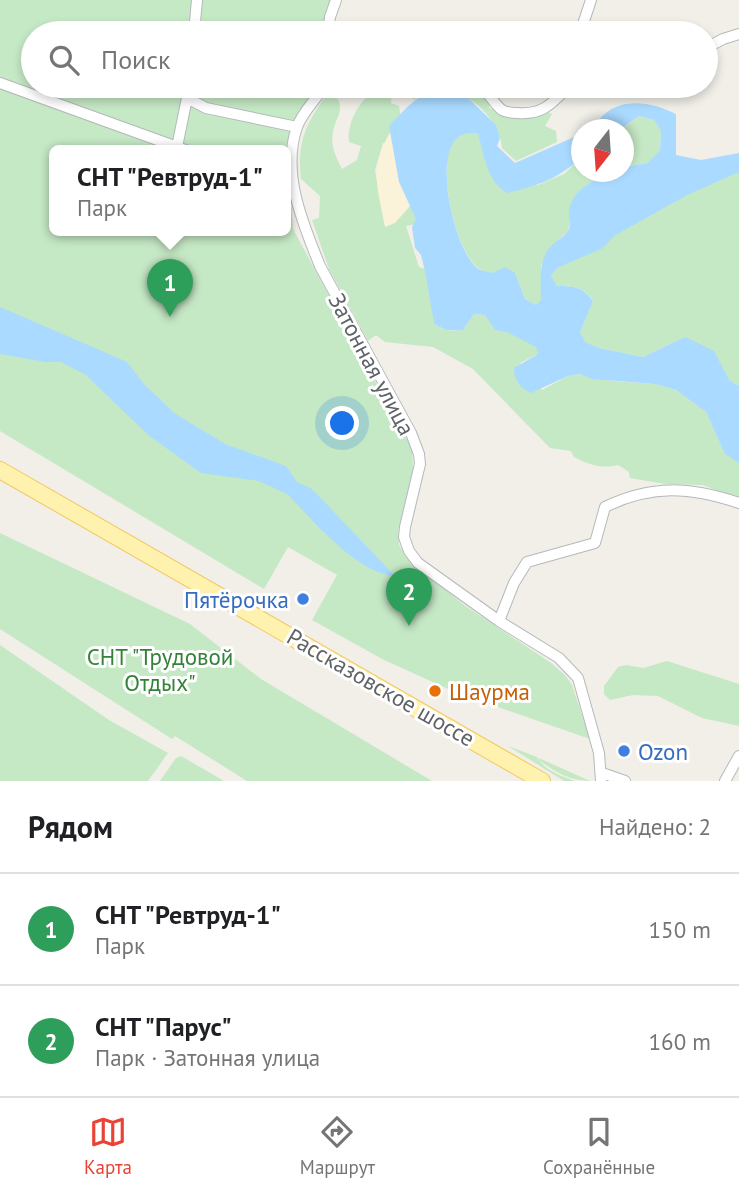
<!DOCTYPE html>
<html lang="ru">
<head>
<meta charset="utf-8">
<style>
  body { margin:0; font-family:"PT Sans",sans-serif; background:#f2f2f2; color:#202124 }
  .compass { position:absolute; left:571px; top:119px; width:63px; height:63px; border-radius:50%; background:#fff; box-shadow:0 4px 10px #0003; rotate:197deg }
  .you { position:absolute; left:343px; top:424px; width:24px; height:24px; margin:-18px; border:5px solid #fff; border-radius:50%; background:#1a73e8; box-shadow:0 0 0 10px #1a73e833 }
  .badge { display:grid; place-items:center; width:46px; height:46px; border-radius:50%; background:#ea4335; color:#fff; font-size:23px; font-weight:700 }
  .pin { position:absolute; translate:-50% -58px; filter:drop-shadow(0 2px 4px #0008) }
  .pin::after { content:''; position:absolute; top:37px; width:24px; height:21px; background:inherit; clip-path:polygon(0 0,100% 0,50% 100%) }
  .popup { position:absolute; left:49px; top:145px; width:242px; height:91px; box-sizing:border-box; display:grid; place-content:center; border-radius:10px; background:#fff; filter:drop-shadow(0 2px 5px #0005); font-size:23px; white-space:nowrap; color:#757577 }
  .popup b { font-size:26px; color:#202124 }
  .popup::after { content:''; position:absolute; left:50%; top:100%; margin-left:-14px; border:14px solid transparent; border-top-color:#fff }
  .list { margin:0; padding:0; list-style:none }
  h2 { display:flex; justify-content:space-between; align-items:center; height:91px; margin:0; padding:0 28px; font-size:30px }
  h2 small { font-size:23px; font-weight:400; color:#757577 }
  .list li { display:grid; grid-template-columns:46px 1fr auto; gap:21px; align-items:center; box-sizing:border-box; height:112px; padding:0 28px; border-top:2px solid #e0e0e0 }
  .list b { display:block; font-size:26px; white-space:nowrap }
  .list p { margin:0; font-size:23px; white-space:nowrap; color:#757577 }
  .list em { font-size:23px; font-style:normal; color:#757577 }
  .icon { flex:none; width:38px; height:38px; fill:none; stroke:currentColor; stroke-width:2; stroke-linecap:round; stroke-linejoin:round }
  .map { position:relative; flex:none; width:739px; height:781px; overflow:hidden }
  .search { position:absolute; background:#fff; box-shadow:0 4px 10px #0003; left:21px; right:21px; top:21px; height:77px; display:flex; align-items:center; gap:18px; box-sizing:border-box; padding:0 24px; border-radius:38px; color:#757577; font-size:26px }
  .sheet { height:315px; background:#fff }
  nav { display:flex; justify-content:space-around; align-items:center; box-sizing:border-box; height:98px; border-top:2px solid #e0e0e0; background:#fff; font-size:19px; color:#757577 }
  nav a { display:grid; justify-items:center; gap:4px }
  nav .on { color:#ea4335 }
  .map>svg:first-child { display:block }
  .green { fill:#c5e8c5; fill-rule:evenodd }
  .sand { fill:#fbf3d9 }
  .water { fill:#aadaff }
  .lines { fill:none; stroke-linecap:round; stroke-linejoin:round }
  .street-casing { stroke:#b5b8bc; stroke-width:12 }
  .primary-casing { stroke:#f2c960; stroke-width:18 }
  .street { stroke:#fff; stroke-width:10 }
  .primary { stroke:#fff2af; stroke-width:16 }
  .shop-dot { fill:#3f7fe0; stroke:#fff; stroke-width:2.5 }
  .food-dot { fill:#e8710a; stroke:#fff; stroke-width:2.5 }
  .labels { text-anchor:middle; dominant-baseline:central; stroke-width:6; stroke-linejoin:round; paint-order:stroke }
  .street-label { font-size:23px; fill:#5f6368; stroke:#fff }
  .shop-label { font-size:23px; fill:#366cbe; stroke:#fff; text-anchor:end }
  .park-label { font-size:23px; fill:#348238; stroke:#fff }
  .food-label { font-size:23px; fill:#c56008; stroke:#fff; text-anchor:start }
</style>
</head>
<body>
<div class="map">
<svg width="739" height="781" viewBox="0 0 739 781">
  <rect width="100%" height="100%" fill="#f1efe8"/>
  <!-- green -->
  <path class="green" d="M0,0H330L325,17V33H33V86H316L295,120L287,160L293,229L412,449L413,469L398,531L399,545L406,557L464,605L551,663L565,675L572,685L590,739L455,692L384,660L312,620L337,575L288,547L264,589L0,431ZM54,151H286V231H54Z
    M417,86C439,86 457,85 476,97L480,93L489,100V108C511,115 525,122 548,112L552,114L545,126L556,131L557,142L516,161L502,148C500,120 468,88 439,90C429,91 421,95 413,100L412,94Z
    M376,90L392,91L391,103L399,106L401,118L387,143H383L375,170L385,226L415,200L420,223L406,226L419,267L429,270L440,328L452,331L463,330L474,314L485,315L537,347L538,354L520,363L542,390L568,376L580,374L612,381L655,384L676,390L706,412L725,453L739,455V499L703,485L665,484L630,478L629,472L618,465C601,469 590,465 574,457L571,451L550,448L473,369L433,347L385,342L376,335L368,341L329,269L312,220L319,218L320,196L301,179C297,144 305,124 326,96L338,99C344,111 335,120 333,131C330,146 336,157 342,169L357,160L361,146L349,142C347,122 359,100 376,90Z
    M639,116L654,120L661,131L660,152L647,163L624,167V130H621Z
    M469,132L478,134L488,169L538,185L564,174L581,158L582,172H613L586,185L567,232L549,248L541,266V301L536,305L525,299L515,273C503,273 488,276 478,268C455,251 432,154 458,135C460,134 467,132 469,132Z
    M739,164V386L729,380L685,337L643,357L599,348L584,342L580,332L593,300C583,287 574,286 557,286L551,275L559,267L565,252Z
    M0,533L190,624L261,679L432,781H247L175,736L172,739L0,629Z
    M0,645L109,720L168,753L148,781H0Z
    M667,661L739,684V726L702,718L658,696L633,695L610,700L604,694V686L618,667L626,665L643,668Z
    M508,746L537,757C544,770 561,776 575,781H564Z
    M181,756L224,781H160L176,758Z
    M539,758L590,781C570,781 556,772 540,761Z"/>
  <!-- sand -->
  <path class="sand" d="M391,131L410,206L395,223L385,227C378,188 368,168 391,131Z"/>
  <!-- water -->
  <path class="water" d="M438,90L465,95L496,125L500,138L497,146L515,163L581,134V158C556,180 539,185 507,193C487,181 484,155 478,134C423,121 452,248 477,268C481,271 488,272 493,273L505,267L515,273L525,299L536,305L541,300C541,283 538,261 550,247C555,241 563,238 567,232C573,224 568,220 569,211C572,188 603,172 624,172V167L647,163L660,151L661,131L654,120L639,116L621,129H589C595,124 602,115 610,110C631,98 655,104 676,114V155L701,160L739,153V172L687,195L614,236L603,248L559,267L551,275L557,286C574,286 583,287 593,301L580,332L585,342L599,348L643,357L685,337L714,351L729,380L739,386V463L725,454L706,412L676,390L655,384L592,379L580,374L568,376L531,393C520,388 514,380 514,368L538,354L536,347L507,332L495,330L485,315L474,314L463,330C452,331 443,331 434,323L425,271L421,255L415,248L412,227L416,219L399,182L389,126C405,110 415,95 438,90Z
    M0,307L127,362L144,384L174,413L225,444L286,466L297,482L312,489L395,576C357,574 313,520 287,494L259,481L201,473L148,435L86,375L61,362H46L0,354Z"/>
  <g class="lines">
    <defs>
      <path id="street" d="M194,33L197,0
        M328,33L330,17L336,0
        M580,33L591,0
        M706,48L723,39L739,34
        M0,83L188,151
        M324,86C316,100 303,111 297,127C281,173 303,224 320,266L411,433L419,454L420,464L405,527L404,537L409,551L418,563L499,621L559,658L578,678L599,753L601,781
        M479,86C489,92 493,103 502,110C507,113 514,113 518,113C544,115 553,102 569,86
        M635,86H650
        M177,147L187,98L206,108L297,127
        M499,621L514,583L527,562L595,543L605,507C652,484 690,487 739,503
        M602,773L625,781
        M725,781L739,756"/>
      <path id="primary" d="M0,470L542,781"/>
    </defs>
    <!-- street casing -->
    <use href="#street" class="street-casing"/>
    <!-- primary casing -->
    <use href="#primary" class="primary-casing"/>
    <!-- street -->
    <use href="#street" class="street"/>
    <!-- primary -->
    <use href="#primary" class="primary"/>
  </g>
  <!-- markers -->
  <g class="shop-dot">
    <circle cx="303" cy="599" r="7"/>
    <circle cx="624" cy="751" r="7"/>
  </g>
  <circle class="food-dot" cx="435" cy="691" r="7"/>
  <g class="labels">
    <!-- street labels -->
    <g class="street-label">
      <text transform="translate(372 364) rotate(62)">Затонная улица</text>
      <text transform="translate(381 687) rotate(30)">Рассказовское шоссе</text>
    </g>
    <!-- shop labels -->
    <g class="shop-label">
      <text x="289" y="599">Пятёрочка</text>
      <text x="638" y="751" text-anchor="start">Ozon</text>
    </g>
    <!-- park labels -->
    <g class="park-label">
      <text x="160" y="656">СНТ "Трудовой<tspan x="160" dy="26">Отдых"</tspan></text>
    </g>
    <!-- food labels -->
    <g class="food-label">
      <text x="449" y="691">Шаурма</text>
    </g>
  </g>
</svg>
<svg class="compass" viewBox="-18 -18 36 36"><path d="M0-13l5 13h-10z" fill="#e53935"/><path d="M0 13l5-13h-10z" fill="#757577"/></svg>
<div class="you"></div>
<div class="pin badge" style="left:170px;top:317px;background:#2e9e5b">1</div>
<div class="popup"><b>СНТ &quot;Ревтруд-1&quot;</b>Парк</div>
<div class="pin badge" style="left:409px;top:626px;background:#2e9e5b">2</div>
<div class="search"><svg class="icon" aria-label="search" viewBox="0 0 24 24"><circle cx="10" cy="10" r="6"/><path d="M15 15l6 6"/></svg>Поиск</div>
</div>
<section class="sheet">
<h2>Рядом<small>Найдено: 2</small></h2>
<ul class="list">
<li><span class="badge" style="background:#2e9e5b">1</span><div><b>СНТ &quot;Ревтруд-1&quot;</b><p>Парк</p></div><em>150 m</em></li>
<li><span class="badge" style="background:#2e9e5b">2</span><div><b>СНТ &quot;Парус&quot;</b><p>Парк · Затонная улица</p></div><em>160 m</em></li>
</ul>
</section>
<nav>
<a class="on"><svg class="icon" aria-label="map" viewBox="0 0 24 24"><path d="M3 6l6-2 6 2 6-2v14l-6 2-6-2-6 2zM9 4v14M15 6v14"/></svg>Карта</a>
<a><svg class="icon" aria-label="directions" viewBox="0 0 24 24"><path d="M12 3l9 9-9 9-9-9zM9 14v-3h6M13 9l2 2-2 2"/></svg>Маршрут</a>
<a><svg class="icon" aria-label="saved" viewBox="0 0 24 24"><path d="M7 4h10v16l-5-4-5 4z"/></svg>Сохранённые</a>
</nav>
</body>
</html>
